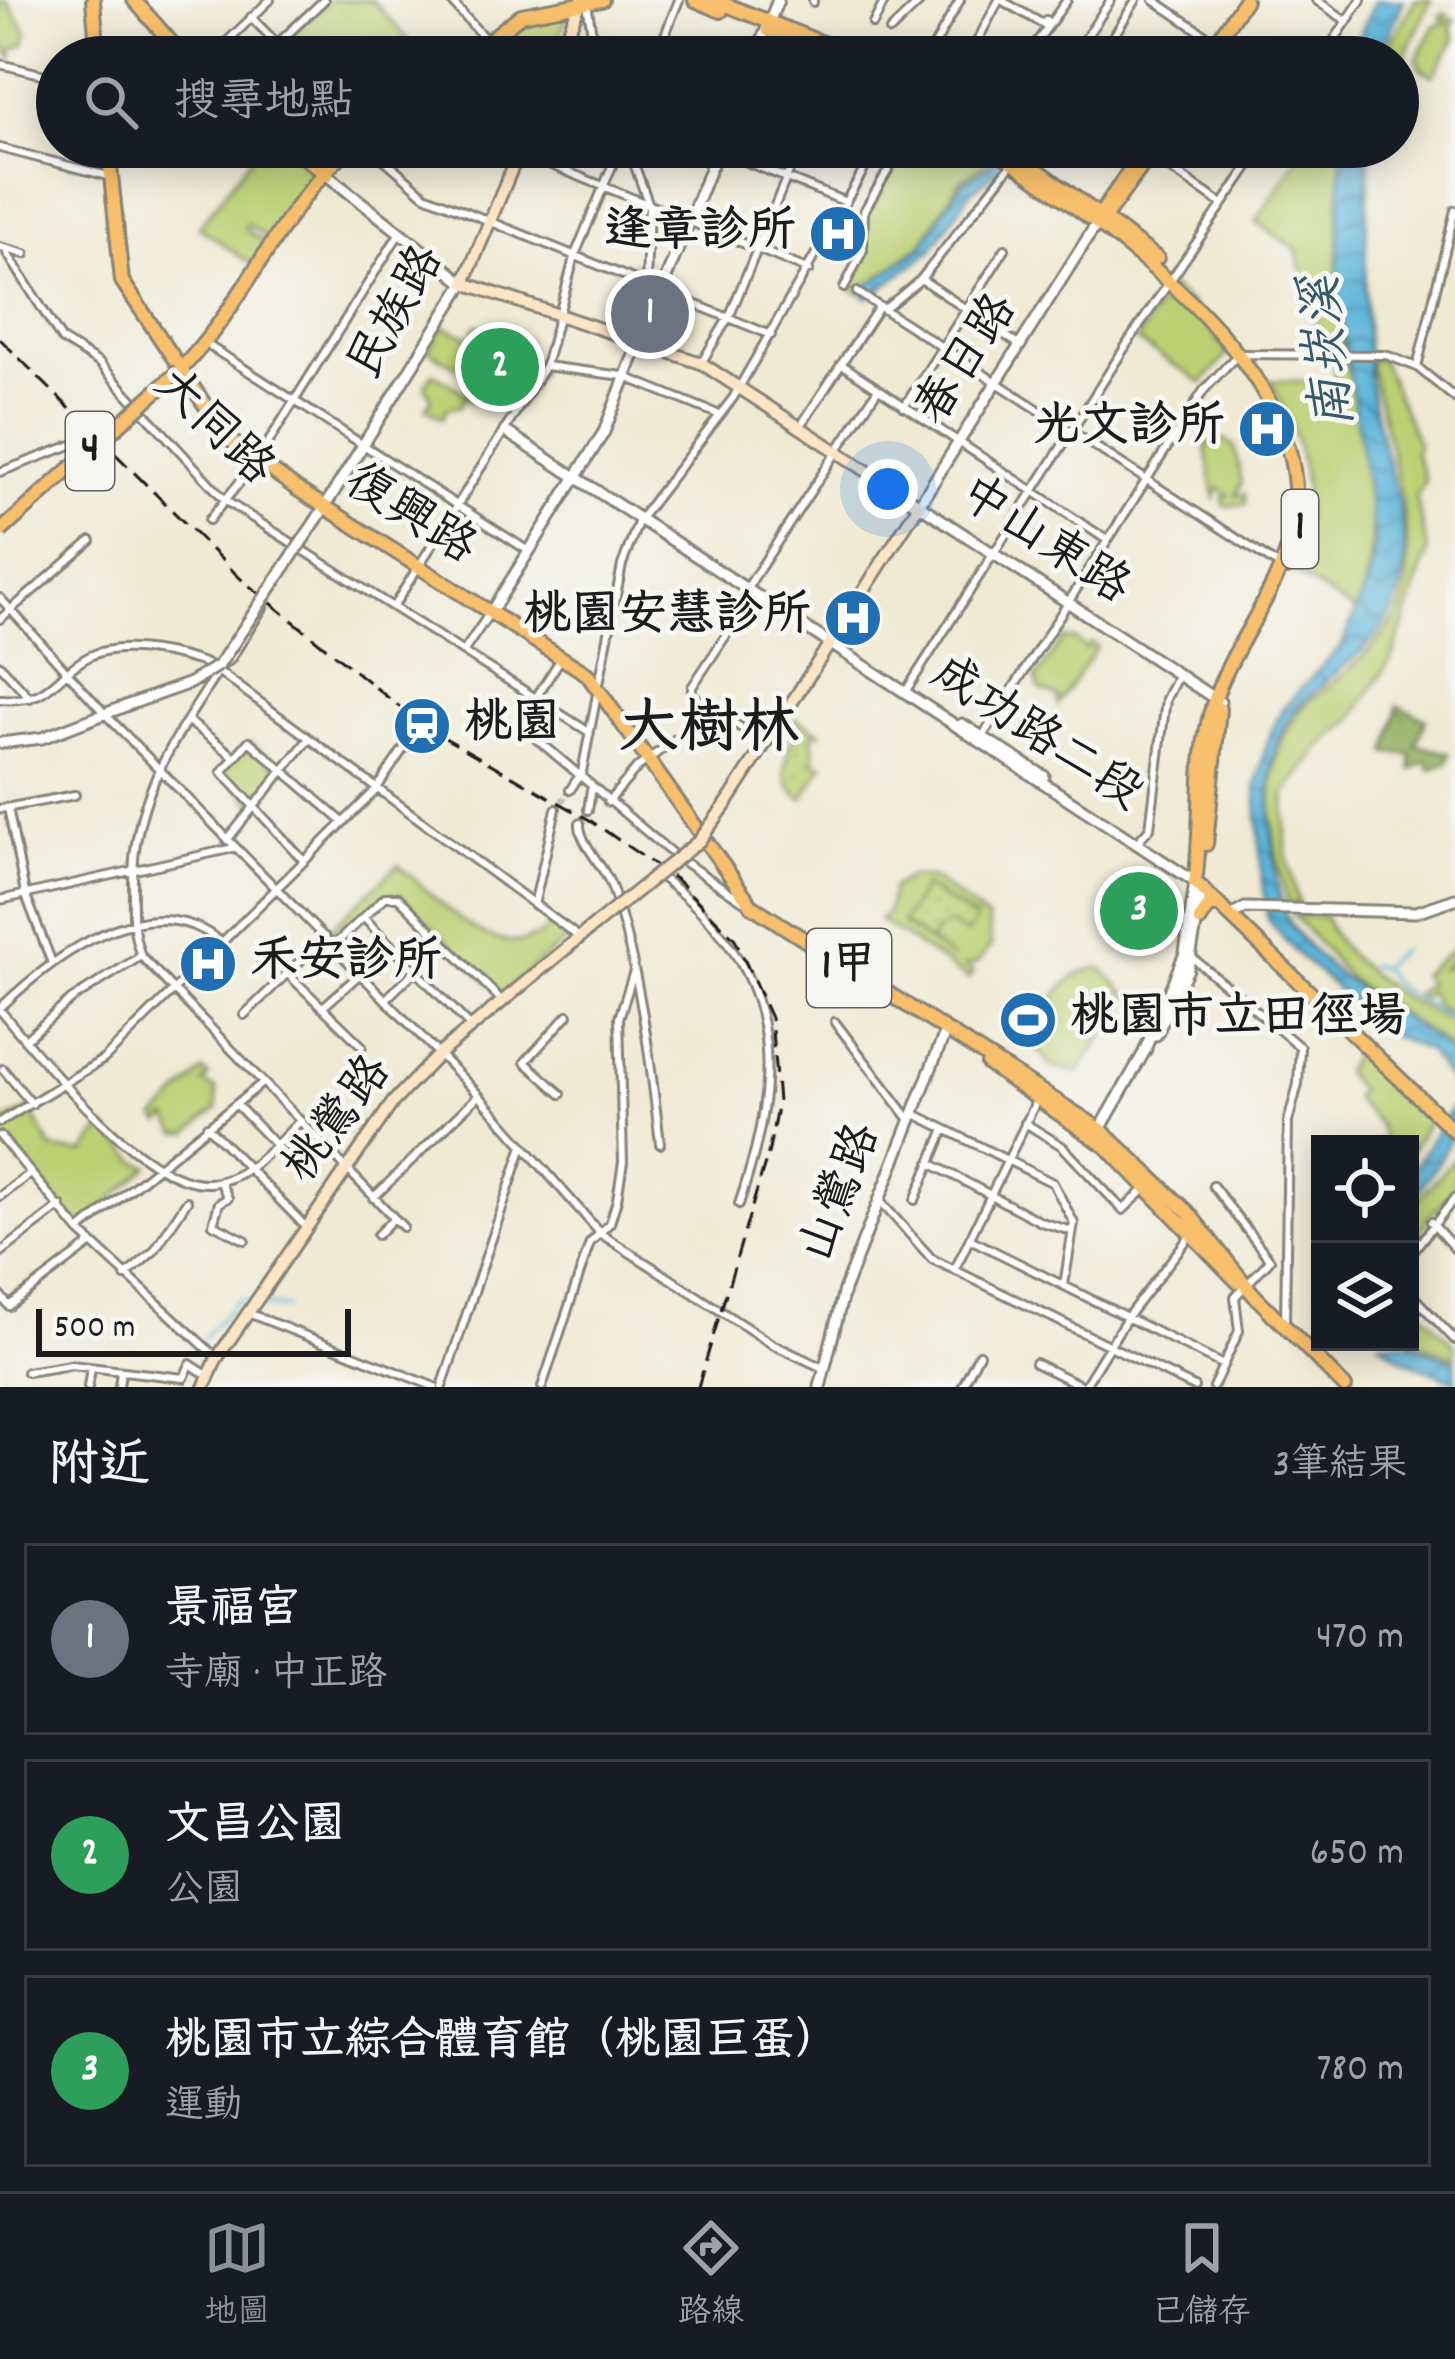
<!DOCTYPE html>
<html lang="zh-TW">
<head>
<meta charset="utf-8">
<style>
  body { margin:0; font-family:Dekko,"LXGW WenKai TC",sans-serif; background:#20242c; color:#f1f3f6 }
  .controls { position:absolute; right:36px; bottom:36px; display:grid; overflow:hidden; border-radius:0px; box-shadow:0 6px 30px #0003 }
  .controls button { width:108px; height:108px; display:grid; place-items:center; padding:0; border:0; border-bottom:3px solid #363941; background:#171b24; color:#f1f3f6; font:60px sans-serif }
  .scale { position:absolute; left:36px; bottom:30px; width:315px; box-sizing:border-box; padding-left:12px; border:6px solid #1c1c1c; border-top:0; font-size:33px; line-height:42px; white-space:nowrap; color:#1c1c1c; -webkit-text-stroke:9px #f6f6f2; paint-order:stroke }
  .you { position:absolute; left:888px; top:489px; width:42px; height:42px; margin:-30px; border:9px solid #fff; border-radius:50%; background:#1a73e8; box-shadow:0 0 0 18px #1a73e833 }
  .badge { display:grid; place-items:center; width:78px; height:78px; border-radius:50%; background:#8c9099; color:#fff; font-size:39px; font-weight:700 }
  .pin { position:absolute; translate:-50% -50%; border:6px solid #fff; box-shadow:0 3px 12px #0006 }
  .list { margin:0; padding:0; list-style:none }
  h2 { display:flex; justify-content:space-between; align-items:center; height:156px; margin:0; padding:0 48px; font-size:51px }
  h2 small { font-size:39px; font-weight:400; color:#9ea1a6 }
  .list li { display:grid; grid-template-columns:78px 1fr auto; gap:36px; align-items:center; box-sizing:border-box; height:192px; margin:0 24px 24px; padding:0 24px; border:3px solid #363941; border-radius:0px }
  .list b { display:block; font-size:45px; white-space:nowrap }
  .list p { margin:0; font-size:39px; white-space:nowrap; color:#9ea1a6 }
  .list em { font-size:39px; font-style:normal; color:#9ea1a6 }
  .icon { flex:none; width:66px; height:66px; fill:none; stroke:currentColor; stroke-width:2; stroke-linecap:round; stroke-linejoin:round }
  .map { position:relative; flex:none; width:1455px; height:1387px; overflow:hidden }
  .search { position:absolute; background:#171b24; box-shadow:0 6px 30px #0003; left:36px; right:36px; top:36px; height:132px; display:flex; align-items:center; gap:30px; box-sizing:border-box; padding:0 42px; border-radius:66px; color:#9ea1a6; font-size:45px }
  .sheet { height:804px; background:#171b24 }
  nav { display:flex; justify-content:space-around; align-items:center; box-sizing:border-box; height:168px; border-top:3px solid #363941; background:#171b24; font-size:33px; color:#9ea1a6 }
  nav a { display:grid; justify-items:center; gap:6px }
  nav .on { color:#8c9099 }
  .map>svg:first-child { display:block }
  .grass { fill:url(#grass-dots); stroke:#6c7648; stroke-width:3 }
  .forest { fill:url(#forest-crowns); stroke:#586740; stroke-width:3 }
  .park { fill:#bcd073; stroke:#6c7648; stroke-width:3; fill-rule:evenodd }
  .water { fill:url(#water-waves); stroke:#3c687b; stroke-width:3 }
  .lines { fill:none; stroke-linecap:round; stroke-linejoin:round }
  .stream { stroke:#5db5da; stroke-width:3 }
  .minor-tunnel { stroke:#c5c1af; stroke-width:6; stroke-dasharray:6 3; stroke-linecap:butt }
  .minor-casing { stroke:#868378; stroke-width:12 }
  .tertiary-casing { stroke:#868378; stroke-width:15 }
  .secondary-casing { stroke:#868378; stroke-width:16 }
  .primary-casing { stroke:#868378; stroke-width:18 }
  .minor { stroke:#fff; stroke-width:6 }
  .tertiary { stroke:#fff; stroke-width:9 }
  .secondary { stroke:#fce5c4; stroke-width:10 }
  .primary { stroke:#f8bf6c; stroke-width:12 }
  .rail { stroke:#1c1c1c; stroke-width:3; stroke-dasharray:18 9; stroke-linecap:butt }
  .tertiary-bridge-casing { stroke:#868378; stroke-width:15; stroke-linecap:butt }
  .secondary-bridge-casing { stroke:#868378; stroke-width:16; stroke-linecap:butt }
  .primary-bridge-casing { stroke:#868378; stroke-width:18; stroke-linecap:butt }
  .tertiary-bridge { stroke:#fff; stroke-width:9 }
  .secondary-bridge { stroke:#fce5c4; stroke-width:10 }
  .primary-bridge { stroke:#f8bf6c; stroke-width:12 }
  .labels { text-anchor:middle; dominant-baseline:central; stroke-width:10; stroke-linejoin:round; paint-order:stroke }
  .shield { fill:#f6f6f2; stroke:#5d5d5c; stroke-width:3 }
  .shield-label { font-size:45px; font-weight:bold; fill:#1c1c1c }
  .poi-label { font-size:48px; font-weight:bold; fill:#1c1c1c; stroke:#f6f6f2; text-anchor:end }
  .street-label { font-size:48px; fill:#1c1c1c; stroke:#f6f6f2 }
  .water-label { font-size:51px; font-style:italic; fill:#365968; stroke:#f6f6f2 }
  .district-label { font-size:60px; font-weight:bold; fill:#1c1c1c; stroke:#f6f6f2 }
</style>
</head>
<body>
<div class="map">
<svg width="1455" height="1387" viewBox="0 0 1455 1387">
  <defs>
    <pattern id="grass-dots" width="8" height="8" patternUnits="userSpaceOnUse" patternTransform="scale(3)"><rect width="8" height="8" fill="#bcd073"/><path d="M2 2h.1M6 6h.1" fill="none" stroke="#a1b263" stroke-width="1.8" stroke-linecap="round"/></pattern>
    <pattern id="forest-crowns" width="20" height="18" patternUnits="userSpaceOnUse" patternTransform="scale(3)"><rect width="20" height="18" fill="#95b265"/><path d="M2 6a3 3 0 1 1 6 0M12 15a3 3 0 1 1 6 0" fill="none" stroke="#799052"/></pattern>
    <pattern id="water-waves" width="16" height="10" patternUnits="userSpaceOnUse" patternTransform="scale(3)"><rect width="16" height="10" fill="#5db5da"/><path d="M0 5q4-4 8 0t8 0" fill="none" stroke="#4c92b0"/></pattern>
  </defs>
  <rect width="100%" height="100%" fill="#f6f6f2"/>
  <filter id="ink" filterUnits="userSpaceOnUse"><feTurbulence type="fractalNoise" baseFrequency=".00833" numOctaves="2"/><feDisplacementMap in="SourceGraphic" scale="24" xChannelSelector="R" yChannelSelector="G"/><feConvolveMatrix kernelMatrix="1 2 1 2 8 2 1 2 1" color-interpolation-filters="sRGB"/></filter>
  <filter id="wash" filterUnits="userSpaceOnUse"><feTurbulence type="fractalNoise" baseFrequency=".004" numOctaves="4" result="noise"/><feDisplacementMap in="SourceGraphic" scale="48" xChannelSelector="R" yChannelSelector="G"/><feGaussianBlur stdDeviation="2.7" result="paint"/><feColorMatrix in="noise" values="0 0 0 0 0 0 0 0 0 0 0 0 0 0 0 0 0 1.4 0 .05"/><feComposite in="paint" operator="in"/></filter>
  <g filter="url(#wash)">
    <rect width="100%" height="100%" fill="#efead4"/>
    <!-- grass -->
    <path class="grass" d="M796,718L822,733L813,732L815,763L823,765L803,799C769,777 793,750 796,718Z
      M923,886L976,919L953,959L901,922Z"/>
    <!-- forest -->
    <path class="forest" d="M1398,705L1426,719L1416,745L1449,753L1447,763L1430,770L1427,760L1411,770V754L1387,753Z"/>
    <!-- park -->
    <path class="park" d="M0,0L7,1L27,32L24,44L12,50V59L0,39Z
      M330,0H372L407,38L385,57H299L285,42Z
      M1415,0H1431L1398,71V57H1382Z
      M570,11L550,57L530,52L506,29L530,16Z
      M1443,13L1455,20L1451,26L1455,39L1433,76L1420,68L1417,58L1435,26L1447,23L1440,18Z
      M259,147H264L261,158L269,147H284L311,169L312,179L270,239L247,224L245,229L266,244L252,265L199,227Z
      M906,147H982L995,156L959,182L921,245L858,293L848,287L862,263L867,214Z
      M1305,147H1342L1337,292L1343,349L1323,350L1296,249L1256,222Z
      M1170,288L1191,304L1228,354L1202,383L1137,341Z
      M444,326L471,338L476,326L527,341L523,357L544,363L519,404L428,350Z
      M1333,357H1344L1349,375C1364,454 1387,536 1356,612L1291,571C1319,506 1303,440 1270,381H1304L1336,394Z
      M1381,359L1418,444L1415,452L1425,480L1416,497L1428,551L1393,657L1350,722L1320,748L1285,794L1286,855L1299,904L1288,903C1272,847 1258,767 1296,716C1309,698 1334,683 1351,668C1369,651 1394,628 1402,604C1422,540 1383,426 1369,361Z
      M433,373L474,399L472,401L464,397L460,406L447,409L442,418L426,408L432,399L425,385Z
      M1204,438L1210,445L1222,439L1234,446L1242,483L1236,495L1245,494L1246,504L1224,506L1223,497L1229,495L1219,488L1215,498Z
      M1063,639H1075L1086,649L1091,643L1097,647L1058,705L1057,696L1040,690L1036,678Z
      M249,743L281,771L254,805L224,771Z
      M398,865C441,900 500,976 552,925L569,938L501,994L399,894L384,895L335,943L326,933Z
      M910,876L933,879L988,919L991,946L979,962L966,967L973,972L969,979L879,920L887,914L892,888ZM924,886L976,919L967,934L950,924L935,932L930,942L953,959L902,923Z
      M1294,916H1325C1337,962 1413,1006 1455,1022V1052L1351,980Z
      M1455,947V958L1439,971L1455,962V1012L1436,1008L1429,992L1418,1000L1414,995L1428,983L1421,975Z
      M1101,968L1129,996L1079,1072L1051,1067L1035,1045C1037,1015 1069,966 1101,968Z
      M1340,1028L1430,1118L1410,1153V1144H1386L1379,1125L1353,1097L1359,1091L1344,1072L1356,1050Z
      M203,1071L209,1076L203,1083L216,1089L217,1109L189,1133H177L168,1118L161,1124L156,1118Z
      M30,1109L52,1149L84,1153L104,1126L138,1162L149,1166L80,1228L0,1135V1124Z
      M1455,1157V1191L1431,1214L1410,1247V1209Z
      M1410,1299L1455,1345V1357L1410,1340Z"/>
    <!-- water -->
    <path class="water" d="M1375,0H1404L1379,57H1351Z
      M1017,147H1031L972,190L930,252L868,298L860,291L922,246L961,184Z
      M1342,147H1371C1365,223 1363,298 1369,374C1374,439 1410,505 1404,570C1398,641 1337,663 1296,710C1266,744 1269,799 1273,840C1276,868 1276,905 1293,928C1341,993 1404,1007 1455,1058V1087L1427,1051L1384,1032L1294,951L1268,919L1262,881L1256,787L1266,743L1282,709L1342,645L1370,576L1375,541L1337,292Z
      M1455,1102C1455,1144 1436,1169 1410,1201V1174Z
      M1380,1342H1406L1455,1361V1381L1402,1359Z"/>
    <g class="lines">
      <!-- stream -->
      <path class="stream" d="M1384,964L1401,950
        M1368,965L1381,967L1394,985L1455,1021
        M260,1306L286,1308
        M202,1339L238,1300L252,1301"/>
    </g>
  </g>
  <g filter="url(#ink)">
    <g class="lines">
      <!-- minor-tunnel -->
      <path class="minor-tunnel" d="M556,809L570,790"/>
      <defs>
        <path id="minor" d="M450,0L486,40
          M1001,0L1043,24L1046,20
          M1154,0L1238,57
          M1316,0L1347,21
          M813,2V0
          M587,4L596,57
          M251,17L290,57
          M873,24L885,0
          M890,31L922,0
          M663,38L710,57
          M277,44L324,0
          M592,46L611,42L650,57
          M974,47L999,0
          M211,57L270,0
          M656,57L679,0
          M928,57L960,0
          M972,57L973,53
          M1026,57L1067,0
          M1073,57L1111,0
          M1101,57L1136,0
          M1323,57L1361,0
          M0,64L57,78
          M370,147L425,195L771,335
          M628,147L649,205L646,283
          M709,147L846,202
          M826,147L867,163
          M0,148L108,176
          M519,152L809,270
          M1150,155L1222,204
          M1032,164L1043,147
          M0,247L25,254
          M7,253L62,340L99,363L226,501L589,732
          M921,279L1021,346
          M844,288L863,250L864,211L902,147
          M857,292L1287,571
          M631,336L648,285
          M649,342L670,291
          M206,344L530,552
          M702,362L730,315L799,147
          M841,364L1107,540
          M545,366L623,376L720,415
          M1417,367L1455,210
          M904,407L1005,249
          M802,424L879,307L886,308L921,279L1011,165
          M0,472L77,443L83,450
          M209,520L256,462L399,234
          M747,588L878,389
          M0,598L107,716L476,1092L601,1234L772,1344L823,1368
          M393,607L545,366L575,255L620,147
          M0,619L91,541
          M464,651L489,614
          M560,660L519,724L675,856L746,903
          M0,665L30,698
          M215,669L579,937
          M217,673C173,742 132,799 133,884C133,912 131,929 141,956L403,1227
          M200,681L230,660L264,606
          M906,691L1129,341L1262,147
          M692,695L764,743
          M0,699C54,703 51,676 90,656C122,640 181,654 212,666
          M187,720L235,757
          M982,737L1204,390L1238,354L1386,355L1417,367L1455,398
          M570,790L582,772L622,565L639,520L733,398L877,147
          M608,802L638,767L682,734L691,713L692,687L754,593
          M8,808L25,893L52,963
          M0,809L75,795
          M588,810L591,790
          M580,823C579,844 605,866 612,888C640,971 650,1056 660,1144
          M227,840L307,741
          M1137,842L1150,828L1166,699L1178,675
          M304,861L222,772L249,741L343,822
          M658,875C783,967 785,1068 739,1204
          M0,900L234,848
          M534,905L556,809
          M364,918L471,1027
          M334,945L385,897H398L502,1001
          M1188,954L1300,1047L1298,1084L1288,1122L1285,1323
          M288,974L362,1046
          M386,999L444,943
          M0,1008C54,956 149,883 221,942
          M322,1008L360,974
          M0,1010C40,1058 144,1187 209,1183C247,1181 274,1146 299,1122
          M244,1015L325,937
          M835,1022L910,1120
          M25,1040L72,999L141,956
          M3,1069L32,1104
          M561,1094L525,1062L568,1015
          M236,1104L285,1155
          M913,1113L1053,1183L1074,1223L1064,1285
          M0,1122L104,1059L375,791L404,748
          M1025,1123L1062,1146L1123,1210L1146,1188
          M207,1126L305,1226
          M0,1136L79,1231L217,1358
          M930,1163L1041,1222L1072,1231
          M220,1181L228,1198L219,1203L213,1224L245,1240
          M0,1196L31,1173
          M373,1198L478,1096
          M879,1200L932,1259L1194,1387
          M915,1200L945,1129
          M1431,1222L1455,1249
          M79,1231L261,1084
          M377,1235L394,1218
          M970,1239L1223,1365
          M0,1253L61,1206
          M1410,1255L1455,1198
          M955,1269L1037,1100
          M125,1276L154,1251L187,1201
          M1410,1293L1455,1340
          M0,1295L9,1306L92,1243
          M248,1313L435,1387
          M1035,1363L1084,1387
          M27,1372L71,1365L184,1378L190,1364L207,1375
          M88,1387L91,1368
          M119,1387L121,1371
          M442,1387L523,1146
          M542,1387L590,1243L610,1223L617,1200L623,1162L619,1018L634,971
          M962,1387L979,1354
          M1084,1387L1128,1316L1193,1232
          M1213,1387L1239,1331L1235,1297L1270,1260L1213,1186"/>
        <path id="tertiary" d="M755,57L778,0
          M1099,220L919,505L1220,702
          M662,288L719,147
          M505,431L1195,882L1185,953L1144,1052
          M317,519L464,283L328,176
          M491,612L604,432L640,339
          M962,724L1044,776
          M0,743L42,738L128,705
          M1231,916L1245,908L1416,912L1455,899
          M1156,1035L1188,969L1203,887
          M1098,1133L1146,1049
          M820,1387L844,1290L946,1030"/>
        <path id="secondary" d="M557,57L582,0
          M521,147L464,283L701,363L919,505L727,803
          M204,1387L217,1358L393,1102L439,1054L586,932"/>
        <path id="primary" d="M93,0L98,57
          M134,0L184,57
          M695,0L721,11
          M714,0L858,57
          M768,30L833,57
          M468,57L521,15L602,0
          M1206,57L1245,0
          M108,147L122,281L227,438L297,489L587,674L752,906L1100,1129L1187,1211L1253,1294L1345,1387
          M292,147L327,175
          M992,147C1105,230 1330,368 1291,537C1275,601 1224,654 1209,719C1196,772 1203,828 1195,882L1455,1132
          M1007,147L1157,258
          M1100,215L1145,147
          M1099,225L1156,147
          M179,371C246,304 280,207 351,147
          M1206,844L1219,709
          M1200,920L1209,906H1220
          M988,1064L1107,1147L1238,1282"/>
      </defs>
      <!-- minor casing -->
      <use href="#minor" class="minor-casing"/>
      <!-- tertiary casing -->
      <use href="#tertiary" class="tertiary-casing"/>
      <!-- secondary casing -->
      <use href="#secondary" class="secondary-casing"/>
      <!-- primary casing -->
      <use href="#primary" class="primary-casing"/>
      <!-- minor -->
      <use href="#minor" class="minor"/>
      <!-- tertiary -->
      <use href="#tertiary" class="tertiary"/>
      <!-- secondary -->
      <use href="#secondary" class="secondary"/>
      <!-- primary -->
      <use href="#primary" class="primary"/>
      <!-- rail -->
      <path class="rail" d="M0,339L241,579L422,725L588,819L678,881L735,939L771,1018L778,1102L769,1150L698,1387"/>
      <defs>
        <path id="tertiary-bridge" d="M128,705L190,683L219,665L317,519"/>
        <path id="secondary-bridge" d="M586,932L699,841L727,803"/>
        <path id="primary-bridge" d="M1,531L179,371"/>
      </defs>
      <!-- tertiary-bridge casing -->
      <use href="#tertiary-bridge" class="tertiary-bridge-casing"/>
      <!-- secondary-bridge casing -->
      <use href="#secondary-bridge" class="secondary-bridge-casing"/>
      <!-- primary-bridge casing -->
      <use href="#primary-bridge" class="primary-bridge-casing"/>
      <!-- tertiary-bridge -->
      <use href="#tertiary-bridge" class="tertiary-bridge"/>
      <!-- secondary-bridge -->
      <use href="#secondary-bridge" class="secondary-bridge"/>
      <!-- primary-bridge -->
      <use href="#primary-bridge" class="primary-bridge"/>
    </g>
  </g>
  <!-- icons -->
  <defs>
    <symbol id="hospital-disc" viewBox="-11 -11 22 22"><circle r="9.5" fill="#1f6fb2" stroke="#f6f6f2"/><path d="M-5-5h3v3.5h4V-5h3V5h-3V1.5h-4V5h-3Z" fill="#fff"/></symbol>
    <symbol id="station-disc" viewBox="-11 -11 22 22"><circle r="9.5" fill="#1f6fb2" stroke="#f6f6f2"/><path d="M-3-6H3Q5-6 5-4V2Q5 4 3 4L4.5 6H3L1.5 4h-3L-3 6H-4.5L-3 4Q-5 4-5 2V-4Q-5-6-3-6ZM-3.5-4v3h7v-3ZM-3.5 1v1.5H-2V1ZM2 1v1.5H3.5V1Z" fill="#fff"/></symbol>
    <symbol id="stadium-disc" viewBox="-11 -11 22 22"><circle r="9.5" fill="#1f6fb2" stroke="#f6f6f2"/><path d="M0-5a6.5 5 0 1 0 0 10a6.5 5 0 1 0 0-10ZM-3.5-1.8h7v3.6h-7Z" fill="#fff"/></symbol>
  </defs>
  <g fill-rule="evenodd">
    <use href="#hospital-disc" x="805" y="201" width="66" height="66"/>
    <use href="#hospital-disc" x="1234" y="396" width="66" height="66"/>
    <use href="#hospital-disc" x="820" y="585" width="66" height="66"/>
    <use href="#station-disc" x="389" y="693" width="66" height="66"/>
    <use href="#hospital-disc" x="175" y="931" width="66" height="66"/>
    <use href="#stadium-disc" x="995" y="987" width="66" height="66"/>
  </g>
  <g class="labels">
    <!-- shield labels -->
    <g class="shield">
      <rect x="66" y="412" width="48" height="78" rx="9"/>
      <rect x="1282" y="490" width="36" height="78" rx="9"/>
      <rect x="807" y="929" width="84" height="78" rx="9"/>
    </g>
    <g class="shield-label">
      <text x="90" y="451">4</text>
      <text x="1300" y="529">1</text>
      <text x="849" y="968">1甲</text>
    </g>
    <!-- poi labels -->
    <g class="poi-label">
      <text x="796" y="234">逢章診所</text>
      <text x="1225" y="429">光文診所</text>
      <text x="811" y="618">桃園安慧診所</text>
      <text x="464" y="726" text-anchor="start">桃園</text>
      <text x="250" y="964" text-anchor="start">禾安診所</text>
      <text x="1070" y="1020" text-anchor="start">桃園市立田徑場</text>
    </g>
    <!-- street labels -->
    <g class="street-label">
      <text transform="translate(399 314) rotate(-61)">民族路</text>
      <text transform="translate(969 361) rotate(-57)">春日路</text>
      <text transform="translate(212 429) rotate(44)">大同路</text>
      <text transform="translate(409 517) rotate(32)">復興路</text>
      <text transform="translate(1043 543) rotate(33)">中山東路</text>
      <text transform="translate(1035 736) rotate(33)">成功路二段</text>
      <text transform="translate(340 1121) rotate(-53)">桃鶯路</text>
      <text transform="translate(843 1194) rotate(-69)">山鶯路</text>
    </g>
    <!-- water labels -->
    <g class="water-label">
      <text transform="translate(1332 352) rotate(-96)">南崁溪</text>
    </g>
    <!-- district labels -->
    <g class="district-label">
      <text x="709" y="733">大樹林</text>
    </g>
  </g>
</svg>
<div class="controls">
<button><svg class="icon" aria-label="locate" viewBox="0 0 24 24"><circle cx="12" cy="12" r="6"/><path d="M12 2v4M12 18v4M2 12h4M18 12h4"/></svg></button>
<button><svg class="icon" aria-label="layers" viewBox="0 0 24 24"><path d="M12 4l9 5-9 5-9-5zM3 14l9 5 9-5"/></svg></button>
</div>
<div class="scale">500 m</div>
<div class="you"></div>
<div class="pin badge" style="left:650px;top:314px;background:#6b7280">1</div>
<div class="pin badge" style="left:500px;top:367px;background:#2e9e5b">2</div>
<div class="pin badge" style="left:1139px;top:911px;background:#2e9e5b">3</div>
<div class="search"><svg class="icon" aria-label="search" viewBox="0 0 24 24"><circle cx="10" cy="10" r="6"/><path d="M15 15l6 6"/></svg>搜尋地點</div>
</div>
<section class="sheet">
<h2>附近<small>3筆結果</small></h2>
<ul class="list">
<li><span class="badge" style="background:#6b7280">1</span><div><b>景福宮</b><p>寺廟 · 中正路</p></div><em>470 m</em></li>
<li><span class="badge" style="background:#2e9e5b">2</span><div><b>文昌公園</b><p>公園</p></div><em>650 m</em></li>
<li><span class="badge" style="background:#2e9e5b">3</span><div><b>桃園市立綜合體育館（桃園巨蛋）</b><p>運動</p></div><em>780 m</em></li>
</ul>
</section>
<nav>
<a class="on"><svg class="icon" aria-label="map" viewBox="0 0 24 24"><path d="M3 6l6-2 6 2 6-2v14l-6 2-6-2-6 2zM9 4v14M15 6v14"/></svg>地圖</a>
<a><svg class="icon" aria-label="directions" viewBox="0 0 24 24"><path d="M12 3l9 9-9 9-9-9zM9 14v-3h6M13 9l2 2-2 2"/></svg>路線</a>
<a><svg class="icon" aria-label="saved" viewBox="0 0 24 24"><path d="M7 4h10v16l-5-4-5 4z"/></svg>已儲存</a>
</nav>
</body>
</html>
